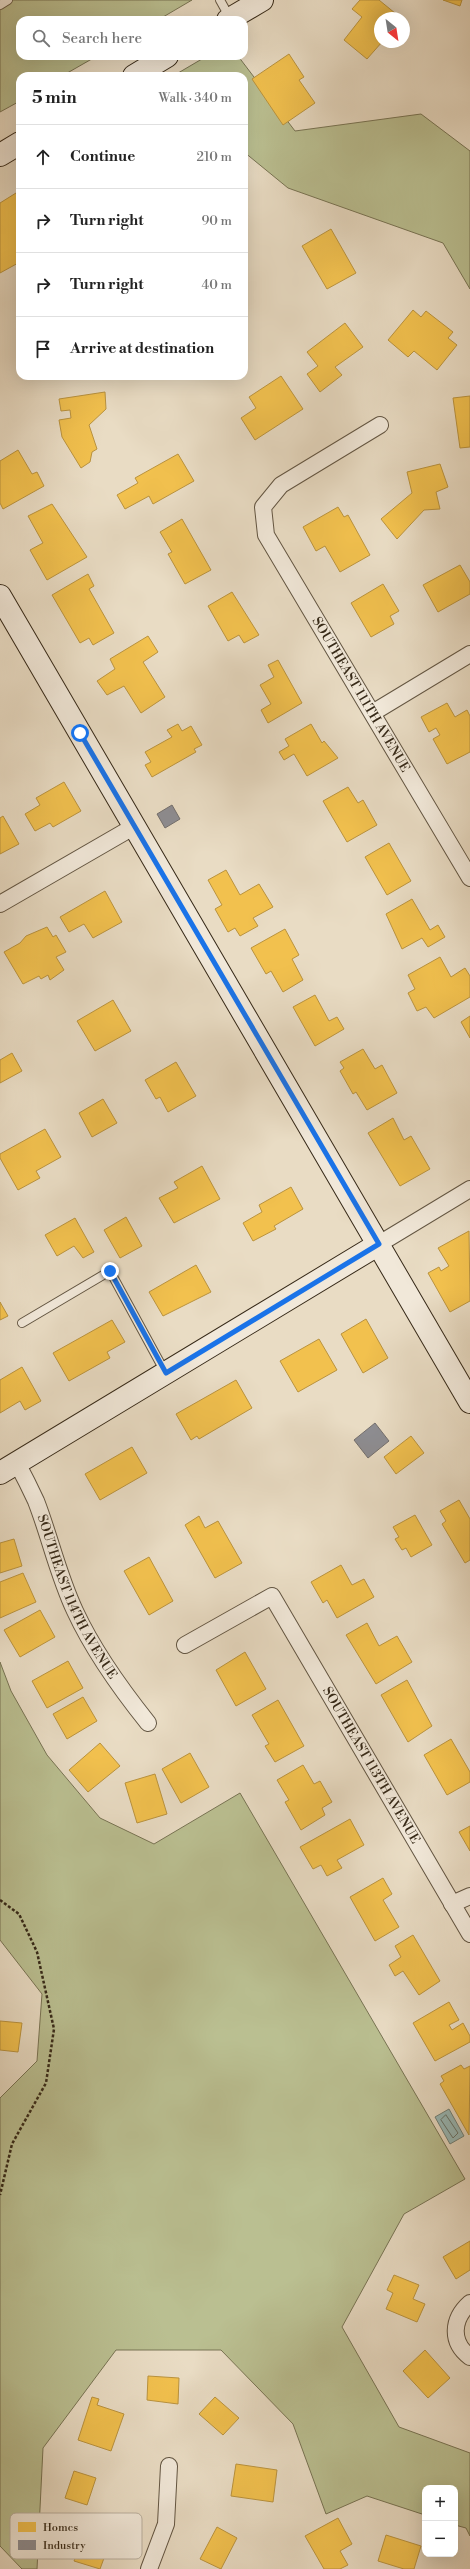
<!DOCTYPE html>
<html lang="en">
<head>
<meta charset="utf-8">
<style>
  body { margin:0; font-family:"Libre Bodoni",serif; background:#f2f2f2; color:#222 }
  .controls { position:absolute; right:12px; bottom:12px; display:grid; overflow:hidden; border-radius:8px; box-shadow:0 4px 16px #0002 }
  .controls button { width:36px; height:36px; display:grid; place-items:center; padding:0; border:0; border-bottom:1px solid #e0e0e0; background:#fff; color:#222; font:20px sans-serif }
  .compass { position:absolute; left:374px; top:12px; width:36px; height:36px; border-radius:50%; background:#fff; box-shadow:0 4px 16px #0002; rotate:150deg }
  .stop { position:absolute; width:12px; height:12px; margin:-9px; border:3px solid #1a73e8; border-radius:50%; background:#fff }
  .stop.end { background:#1a73e8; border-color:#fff; box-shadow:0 1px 4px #0008 }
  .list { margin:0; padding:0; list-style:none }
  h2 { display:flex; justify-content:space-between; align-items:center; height:52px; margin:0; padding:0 16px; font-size:17px }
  h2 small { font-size:13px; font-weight:400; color:#767676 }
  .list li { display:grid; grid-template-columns:26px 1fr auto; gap:12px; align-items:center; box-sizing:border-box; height:64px; padding:0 16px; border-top:1px solid #e0e0e0 }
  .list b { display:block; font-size:15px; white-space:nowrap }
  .list em { font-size:13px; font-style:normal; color:#767676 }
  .icon { flex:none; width:22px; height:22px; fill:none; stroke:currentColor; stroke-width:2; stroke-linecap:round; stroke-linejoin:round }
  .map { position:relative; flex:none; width:470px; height:2569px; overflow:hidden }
  .search { position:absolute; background:#fff; box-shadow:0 4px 16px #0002; left:16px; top:16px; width:232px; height:44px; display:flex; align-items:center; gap:10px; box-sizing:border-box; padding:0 14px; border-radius:12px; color:#767676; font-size:15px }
  .panel { position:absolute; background:#fff; box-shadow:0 4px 16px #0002; left:16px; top:72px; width:232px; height:308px; border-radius:12px }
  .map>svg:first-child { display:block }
  .green { fill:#babf91; stroke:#787454 }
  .water { fill:#98bab9; stroke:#718079 }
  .homes { fill:#f2c14e; stroke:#ba933e }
  .industry { fill:#8d8d92; stroke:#736f6d }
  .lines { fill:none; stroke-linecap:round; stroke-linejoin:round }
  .shore { stroke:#677268; stroke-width:1 }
  .lane-casing { stroke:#635643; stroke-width:10 }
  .street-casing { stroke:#635643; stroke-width:18 }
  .secondary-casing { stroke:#362918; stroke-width:24 }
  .path { stroke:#362918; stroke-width:2.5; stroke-dasharray:3 2; stroke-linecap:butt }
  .lane { stroke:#f1e8d9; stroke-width:8 }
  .street { stroke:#f1e8d9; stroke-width:16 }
  .secondary { stroke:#f1e8d9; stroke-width:22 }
  .route { stroke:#1a73e8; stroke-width:5 }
  .labels { text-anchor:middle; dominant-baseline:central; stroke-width:4; stroke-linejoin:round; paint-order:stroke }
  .street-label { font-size:13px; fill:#362918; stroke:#f1e8d9 }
  .key { fill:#f1e8d9; stroke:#b9af9f; stroke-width:1 }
  .key-label { font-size:11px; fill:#362918 }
</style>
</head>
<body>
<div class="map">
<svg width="470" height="2569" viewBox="0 0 470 2569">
  <rect width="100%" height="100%" fill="#e9dcc4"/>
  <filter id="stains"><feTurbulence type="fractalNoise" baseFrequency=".005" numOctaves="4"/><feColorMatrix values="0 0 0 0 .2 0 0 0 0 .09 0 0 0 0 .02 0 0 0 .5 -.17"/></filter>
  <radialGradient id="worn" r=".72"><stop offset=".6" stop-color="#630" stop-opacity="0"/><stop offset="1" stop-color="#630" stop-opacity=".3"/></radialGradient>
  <!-- green -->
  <path class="green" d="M0,0H192L158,20H20V56H97L62,76H20V101L0,112Z
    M207,56H238L295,131L421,114L470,151V289L443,243L288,188L244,152V76H173Z
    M0,1662L11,1691L47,1755L100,1818L154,1844L240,1793L465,2179L404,2214L342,2327L399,2427L470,2453V2536L466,2528L455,2525V2488H425V2515L367,2496L326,2514L293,2424L221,2350H116L43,2448L37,2569H22L0,2546V2098L37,2061L42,1994L0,1940Z"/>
  <!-- water -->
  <path class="water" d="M449,2109L464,2136L450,2144L435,2117Z"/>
  <!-- homes -->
  <path class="homes" d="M360,0H379L401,18H380V42H382L367,59L344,40L362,17L352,9Z
    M443,0H462L460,6Z
    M289,54L304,77L299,80L315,103L283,125L252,79Z
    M16,193L20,201V262L0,273V203Z
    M331,229L356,273L327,289L302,246Z
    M413,310L421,317L426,311L453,332L448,338L457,345L437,370L414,351L408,357L388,340Z
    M345,323L363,347L335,367L342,375L320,392L307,374L318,366L307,352Z
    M281,376L303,409L255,440L241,418L256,408L249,397Z
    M105,392L106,409L89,425L97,449L92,452L90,462L81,468L62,437L59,420L71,418L70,410L61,411L59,399Z
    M470,396V447L460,448L453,398Z
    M18,450L32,474L37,472L44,486L3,509L0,503V461Z
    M178,454L194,481L153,504L149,496L125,509L117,495L138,483L135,478Z
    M440,464L448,487L436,492L440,509L424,510L397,539L381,519L412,493L407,472Z
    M52,504L87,557L47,580L30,550L43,543L28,516Z
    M338,507L344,517L348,515L370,555L340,572L325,546L316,551L303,527Z
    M182,519L211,570L185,584L168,554L172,552L160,532Z
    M460,565L470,582V594L438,612L423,585Z
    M88,574L94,586L89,589L114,633L93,645L89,638L80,643L52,595Z
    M383,584L399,611L390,616L394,624L371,637L351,603Z
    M232,592L259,635L244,643L239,635L228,641L208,606Z
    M148,636L158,652L143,662L165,697L141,713L124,686L107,695L97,681L115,669L110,659Z
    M278,660L302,703L268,723L261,710L271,704L260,685L274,677L268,665Z
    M447,703L455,717L467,710L470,716V752L447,764L433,739L440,735L436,728L429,732L421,717Z
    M178,724L182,731L191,726L202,745L194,749L196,752L152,777L145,765L151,762L145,752L172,737L167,730Z
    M311,724L322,743L324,741L338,758L307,776L294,754L284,760L279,752L289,746L285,739Z
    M64,782L81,811L53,827L50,823L35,831L25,814L40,805L36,798Z
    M348,787L358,803L363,800L377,825L347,842L323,801Z
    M3,816L19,844L0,854V818Z
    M389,843L411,881L387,895L365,857Z
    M226,870L240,895L259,884L273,907L253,918L258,926L240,936L235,928L228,932L215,909L222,905L208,880Z
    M105,891L122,922L93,938L84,924L69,932L60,917Z
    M412,899L430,930L438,925L445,937L428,947L422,938L402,949L386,914Z
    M47,927L53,937L56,935L66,952L56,957L64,970L50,980L48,975L41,979L39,976L23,984L4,952L20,943L26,936Z
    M285,929L299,955L292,959L303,980L283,992L271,971L266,974L251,948Z
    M440,957L451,977L465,968L470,976V997L434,1018L426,1007L417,1011L408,993L415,989L408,975Z
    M315,995L329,1021L337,1017L344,1029L315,1046L293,1007Z
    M113,1000L131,1031L95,1051L77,1021Z
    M470,1016V1038L461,1022Z
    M363,1049L375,1069L382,1065L397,1093L367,1110L356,1092L353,1094L340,1071L344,1068L340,1062Z
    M12,1053L22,1071L0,1083V1060Z
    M176,1062L196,1096L168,1112L160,1097L156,1099L145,1080Z
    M103,1099L117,1123L92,1137L79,1113Z
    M393,1118L404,1140L411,1136L430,1169L400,1186L368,1133Z
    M45,1129L61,1157L36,1171L40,1178L18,1190L0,1158V1154Z
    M202,1166L220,1199L174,1223L159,1198L178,1188L174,1182Z
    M291,1187L303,1209L274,1226L276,1229L253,1241L243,1223L262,1212L259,1205Z
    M126,1217L142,1246L120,1258L104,1230Z
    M75,1218L94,1252L83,1258L74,1246L57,1256L45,1235Z
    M469,1231L470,1301L450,1312L428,1273L439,1267L441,1271L449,1266L438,1248Z
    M196,1265L211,1292L163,1316L149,1292Z
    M0,1302L8,1316L0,1320Z
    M366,1319L388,1358L363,1373L341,1334Z
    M112,1320L125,1342L107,1352L110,1358L69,1381L53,1353Z
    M319,1339L337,1370L298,1392L280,1361Z
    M22,1367L41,1401L25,1410L20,1401L0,1413V1380Z
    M236,1380L252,1408L199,1439L197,1436L191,1440L176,1414Z
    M411,1436L424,1453L396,1474L384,1457Z
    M132,1447L147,1473L100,1500L85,1474Z
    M459,1500L470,1519V1560L465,1563L442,1524L446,1521L440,1511Z
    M415,1515L432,1545L411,1557L406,1548L402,1550L395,1539L399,1537L393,1527Z
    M199,1516L205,1528L218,1521L242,1563L215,1578L185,1525Z
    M14,1539L22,1566L0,1573V1543Z
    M149,1557L173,1601L149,1615L124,1571Z
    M341,1565L352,1585L364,1579L374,1597L337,1618L327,1600L323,1603L311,1582Z
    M23,1573L36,1602L0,1618V1582Z
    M40,1610L55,1637L20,1657L4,1630Z
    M367,1623L379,1646L397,1636L412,1662L376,1684L346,1635Z
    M245,1652L266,1689L236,1706L216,1670Z
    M68,1661L83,1688L47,1708L32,1681Z
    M407,1680L432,1726L408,1742L381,1695Z
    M83,1697L97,1721L67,1739L53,1714Z
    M278,1700L304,1746L275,1762L265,1746L269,1744L252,1715Z
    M451,1739L470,1772V1782L447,1795L424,1755Z
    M100,1743L120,1766L88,1792L69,1770Z
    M190,1753L209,1787L181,1803L162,1769Z
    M303,1765L314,1784L320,1781L332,1802L322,1808L325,1815L301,1830L285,1802L289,1800L277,1780Z
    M155,1774L167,1814L137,1823L125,1783Z
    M350,1819L364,1845L337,1860L342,1868L327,1876L321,1865L313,1869L300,1847Z
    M470,1826V1851L459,1832Z
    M383,1878L392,1894L383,1900L399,1927L375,1941L350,1897Z
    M413,1935L440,1981L419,1995L403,1971L395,1976L389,1965L401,1957L395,1946Z
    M449,2002L459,2020L449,2025L452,2030L463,2023L470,2036V2042L435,2061L413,2023Z
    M0,2021L22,2023L18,2052L0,2050Z
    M461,2065L464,2069L470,2066L469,2135L440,2084L444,2081L441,2076Z
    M470,2241V2270L456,2279L443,2257Z
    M394,2275L419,2285L413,2299L425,2304L417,2322L386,2309L393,2293L387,2290Z
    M425,2350L450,2378L428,2398L403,2371Z
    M148,2376L179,2378L178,2404L147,2400Z
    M92,2397L99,2399L97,2405L124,2414L111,2451L78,2440Z
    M215,2397L239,2418L223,2435L199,2414Z
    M236,2464L277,2470L273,2502L231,2496Z
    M74,2471L96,2478L87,2505L65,2498Z
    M338,2518L352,2544L340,2551L348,2565L340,2569H324L305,2536Z
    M217,2527L237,2538L221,2569L200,2559Z
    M86,2529L111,2539L100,2569L74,2561Z
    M386,2535L421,2546L414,2569H404L378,2561Z"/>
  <!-- industry -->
  <path class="industry" d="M172,805L180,819L165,828L157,814Z
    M375,1423L389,1441L368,1458L354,1440Z"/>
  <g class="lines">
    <!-- shore -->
    <path class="shore" d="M446,2115L458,2133L453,2138L441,2120Z"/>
    <defs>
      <path id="lane" d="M220,0L230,18
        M0,5L8,0
        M22,1323L110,1271L165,1372"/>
      <g id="street">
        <path id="s1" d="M380,425L281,485L263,507L266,535L470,878"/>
        <path d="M374,712L470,654"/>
        <path d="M0,904L135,826"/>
        <path d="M379,1244L470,1189"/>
        <path id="s2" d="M17,1463C24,1476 30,1488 36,1501C50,1537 58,1575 75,1611C94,1652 120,1688 148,1723"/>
        <path id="s3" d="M185,1645L272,1596L470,1934"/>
        <path d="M452,1904L470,1896"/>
        <path d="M470,2303C452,2319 450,2342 470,2357"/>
        <path d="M149,2569L166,2524L169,2466"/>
      </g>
      <path id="secondary" d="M228,20L262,0
        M134,76L167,56
        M0,155L20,143
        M0,596L470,1402
        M0,1473L379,1244"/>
    </defs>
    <!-- lane casing -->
    <use href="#lane" class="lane-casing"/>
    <!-- street casing -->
    <use href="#street" class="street-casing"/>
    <!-- secondary casing -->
    <use href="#secondary" class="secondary-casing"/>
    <!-- path -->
    <path class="path" d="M0,1900L19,1914L37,1952L54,2029L46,2083L12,2144L0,2195"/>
    <!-- lane -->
    <use href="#lane" class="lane"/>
    <!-- street -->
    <use href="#street" class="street"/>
    <!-- secondary -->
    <use href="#secondary" class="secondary"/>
  </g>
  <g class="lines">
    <!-- route -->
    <path class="route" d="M80,733L379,1244L166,1373L110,1271"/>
  </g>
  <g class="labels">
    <!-- street labels -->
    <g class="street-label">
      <text stroke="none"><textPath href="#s1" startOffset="358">SOUTHEAST 111TH AVENUE</textPath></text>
      <text stroke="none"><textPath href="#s2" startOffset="147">SOUTHEAST 114TH AVENUE</textPath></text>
      <text stroke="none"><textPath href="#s3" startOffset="296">SOUTHEAST 113TH AVENUE</textPath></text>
    </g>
  </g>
  <!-- legend -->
  <rect x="10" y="2513" width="132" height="46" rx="6" class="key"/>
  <rect x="18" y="2522" width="18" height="10" fill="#f2c14e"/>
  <rect x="18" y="2540" width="18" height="10" fill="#8d8d92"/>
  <g class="key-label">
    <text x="43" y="2531">Homes</text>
    <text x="43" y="2549">Industry</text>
  </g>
  <rect width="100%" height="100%" filter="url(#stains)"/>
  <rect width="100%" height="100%" fill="url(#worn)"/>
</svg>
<div class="controls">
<button>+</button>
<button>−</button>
</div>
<svg class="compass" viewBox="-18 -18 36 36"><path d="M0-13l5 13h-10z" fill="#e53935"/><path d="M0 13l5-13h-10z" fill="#767676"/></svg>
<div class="stop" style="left:80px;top:733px"></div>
<div class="stop end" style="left:110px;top:1271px"></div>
<div class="search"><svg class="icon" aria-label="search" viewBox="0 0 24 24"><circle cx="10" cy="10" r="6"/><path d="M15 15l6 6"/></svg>Search here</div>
<section class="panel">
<h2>5 min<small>Walk · 340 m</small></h2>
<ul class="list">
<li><svg class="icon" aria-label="ahead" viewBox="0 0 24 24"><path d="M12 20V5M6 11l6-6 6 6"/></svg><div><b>Continue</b></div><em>210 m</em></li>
<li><svg class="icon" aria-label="right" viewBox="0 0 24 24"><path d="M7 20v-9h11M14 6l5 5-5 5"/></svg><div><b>Turn right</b></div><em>90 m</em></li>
<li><svg class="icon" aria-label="right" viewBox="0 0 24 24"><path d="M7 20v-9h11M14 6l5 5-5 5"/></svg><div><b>Turn right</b></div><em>40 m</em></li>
<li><svg class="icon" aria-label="arrive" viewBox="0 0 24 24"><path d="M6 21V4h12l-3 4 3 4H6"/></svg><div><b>Arrive at destination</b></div></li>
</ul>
</section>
</div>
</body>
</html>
